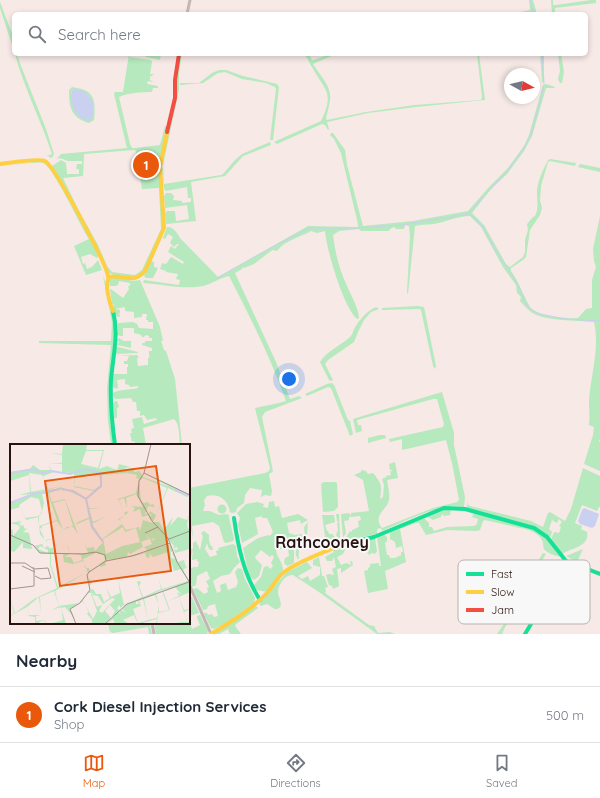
<!DOCTYPE html>
<html lang="en">
<head>
<meta charset="utf-8">
<style>
  body { margin:0; font-family:Quicksand,sans-serif; background:#f2f2f3; color:#1f2937 }
  .compass { position:absolute; left:504px; top:68px; width:36px; height:36px; border-radius:50%; background:#fff; box-shadow:0 2px 6px #0003; rotate:98deg }
  .you { position:absolute; left:289px; top:379px; width:14px; height:14px; margin:-10px; border:3px solid #fff; border-radius:50%; background:#1a73e8; box-shadow:0 0 0 6px #1a73e833 }
  .badge { display:grid; place-items:center; width:26px; height:26px; border-radius:50%; background:#ea580c; color:#fff; font-size:13px; font-weight:700 }
  .pin { position:absolute; translate:-50% -50%; border:2px solid #fff; box-shadow:0 1px 4px #0006 }
  .list { margin:0; padding:0; list-style:none }
  h2 { display:flex; justify-content:space-between; align-items:center; height:52px; margin:0; padding:0 16px; font-size:17px }
  h2 small { font-size:13px; font-weight:400; color:#747a83 }
  .list li { display:grid; grid-template-columns:26px 1fr auto; gap:12px; align-items:center; box-sizing:border-box; height:56px; padding:0 16px; border-top:1px solid #e0e1e3 }
  .list b { display:block; font-size:15px; white-space:nowrap }
  .list p { margin:0; font-size:13px; white-space:nowrap; color:#747a83 }
  .list em { font-size:13px; font-style:normal; color:#747a83 }
  .icon { flex:none; width:22px; height:22px; fill:none; stroke:currentColor; stroke-width:2; stroke-linecap:round; stroke-linejoin:round }
  .map { position:relative; flex:none; width:600px; height:634px; overflow:hidden }
  .search { position:absolute; background:#fff; box-shadow:0 2px 6px #0003; left:12px; right:12px; top:12px; height:44px; display:flex; align-items:center; gap:10px; box-sizing:border-box; padding:0 14px; border-radius:6px; color:#747a83; font-size:15px }
  .sheet { height:108px; background:#fff }
  nav { display:flex; justify-content:space-around; align-items:center; box-sizing:border-box; height:56px; border-top:1px solid #e0e1e3; background:#fff; font-size:11px; color:#747a83 }
  nav a { display:grid; justify-items:center; gap:2px }
  nav .on { color:#ea580c }
  .map>svg:first-child { display:block }
  .green { fill:#b6e9bd; fill-rule:evenodd }
  .water { fill:#cad0f0 }
  .lines { fill:none; stroke-linecap:round; stroke-linejoin:round }
  .stream { stroke:#cad0f0; stroke-width:1 }
  .street { stroke:#c1b8b6; stroke-width:3 }
  .fast { stroke:#16e098; stroke-width:4 }
  .slow { stroke:#ffcf43; stroke-width:4 }
  .jam { stroke:#f24e42; stroke-width:4 }
  .labels { text-anchor:middle; dominant-baseline:central; stroke-width:4; stroke-linejoin:round; paint-order:stroke }
  .quarter-label { font-size:16px; font-weight:bold; fill:#281310; stroke:#f8f8f8 }
  .inset-river { fill:none; stroke:#cad0f0; stroke-width:2 }
  .inset-road { fill:none; stroke:#a49390; stroke-width:1 }
  .view { fill:#e8590c; fill-opacity:0.15; stroke:#e8590c; stroke-width:2 }
  .inset-edge { fill:none; stroke:#281310; stroke-width:2 }
  .key { fill:#f8f8f8; stroke:#bab3b2; stroke-width:1 }
  .key-label { font-size:11px; fill:#281310 }
</style>
</head>
<body>
<div class="map">
<svg width="600" height="634" viewBox="0 0 600 634">
  <rect width="100%" height="100%" fill="#f6e9e6"/>
  <!-- green -->
  <path class="green" d="M529,0H533L537,14H533L532,12L524,14H511L530,10Z
    M551,0H553V5H556L591,0H596V3L555,8V14H552Z
    M0,2L13,36L14,51L0,8Z
    M15,54H17L21,66L46,129L54,154L52,158L47,156L52,154C41,120 24,88 15,54Z
    M129,54H131H130L129,57L151,60L152,62L150,74H154L150,77V80L154,82L148,81L147,84L158,86V88H153L152,92C143,92 126,93 119,97L130,144L132,148H135L160,145L165,126H167L159,166L158,168H156L155,164L157,157L155,153L146,154V158H144L143,154H138L140,175L150,174L152,177H154V174L157,170H159L163,228L144,271C135,280 120,278 109,273L52,166L61,160L66,163L67,174H79V169H76L77,164H82V161H68L60,158L57,159L61,154L127,148L114,94L115,92H123ZM134,150L136,151L142,189L159,188L161,229L142,270L135,275L112,272L107,266L98,245L79,211L63,178L83,176L84,154Z
    M144,54H161L160,60L146,57Z
    M180,54H182L179,73V90L163,165L162,164V160L175,102L176,80Z
    M304,54H309L312,60H314L330,54H336L313,64C320,76 332,86 330,100C329,107 327,113 326,119L327,120L366,112L415,105L481,100L482,97L477,54H479L485,100L416,107L368,113L327,122L329,129L328,130L325,125L322,124L277,144L274,142L276,141L321,121C335,92 325,91 312,67C309,63 308,58 304,54Z
    M540,54H544V82L543,83L542,81Z
    M558,54H561L564,72L562,83H560L558,79L560,71Z
    M219,70H226L243,76L277,84L279,87L273,140H270L276,89L275,87L266,83L242,79L225,72L218,73L203,83L180,85V83H199L212,73Z
    M546,84L555,87L554,88H546L532,136L524,151L507,174L491,189L472,213L484,225L506,264L510,267L523,257L525,252V240L528,230L527,224L533,217L535,216C539,208 537,200 537,191C538,180 543,170 548,160L550,159L576,163L575,166L550,161L548,162L541,186L540,200L542,208L540,215L530,230L526,257L523,260L511,268V271C519,282 523,295 530,307C536,316 567,319 578,318L586,309L592,308V280L596,267L594,261L593,249L600,216V439L599,441L600,442V471L584,464L593,435L594,427L589,425C590,417 589,409 589,400C591,374 600,348 594,322C577,320 546,322 531,312C527,309 524,305 520,301L521,297L517,293L516,285L503,267L481,227L470,216C457,216 446,222 434,224C428,225 422,224 415,226L408,294L407,293L410,236L409,226L405,225L404,229H396L394,227L390,229L389,231H361L359,229L339,231L333,235C335,252 339,269 347,286C351,296 358,306 359,318L357,319C343,306 327,251 325,231L317,233L311,231C301,237 285,240 277,251L273,250C267,253 264,257 259,260C255,264 250,266 244,268L243,267L242,269L235,273L276,362L290,399L299,396L302,398L265,412L262,417L273,471L271,473L269,474L272,491L271,496L265,495L261,497L262,490L250,488L245,495L244,503L237,508L236,512L232,513L230,512C228,500 219,493 207,496L204,500L205,505L203,511H210L219,515L226,514L229,515V518L234,539L233,541L226,543L224,542L219,526L213,522L192,526L193,538L189,520V488L265,473L269,471L270,468L255,408L279,403L286,401C271,358 250,317 229,276C219,278 212,284 203,286C183,290 163,284 143,283L144,280L179,285L180,280L176,279L178,274L166,272V271L160,269L162,263L166,264L171,257L183,264L184,262L168,252L171,246L175,249L179,244H177L174,247L170,243L173,237L168,234L165,239L163,238L167,227C174,227 177,233 180,238L218,277L308,226L358,227V224L341,153L334,139L330,135L331,133H333L345,150L347,165L363,226L413,221L468,211L490,186L508,168L524,146L529,135L543,85Z
    M72,87C77,88 84,89 88,92C96,97 95,112 94,120L89,123C71,118 69,107 69,90ZM75,89L89,95L94,111L71,95L72,90Z
    M270,142L271,145L243,156L225,176L191,182L196,221L166,224L165,213L167,211H175L176,221L189,219L187,205L165,208L164,196L166,193H171L174,196L173,200L182,201V203L191,202V198H188L187,187L166,191L164,189L162,168H163L164,184L221,175L223,174L235,160L242,154Z
    M39,161L45,162L58,178L99,255L97,258L90,254L81,257L83,264L85,263L87,269L92,267L98,260L102,270L86,275L74,246L89,239C81,227 53,166 43,163C37,161 9,166 0,167Z
    M580,164L600,168V172L578,167Z
    M151,261L154,262V267L158,268L153,278H146L144,276Z
    M103,276L106,283L115,326L111,370L114,445H109L111,444L108,421L107,389L111,345L39,343V341H111L112,322Z
    M116,277L133,281L140,280L160,327L163,341H161L164,350L166,351L175,379L182,445H180C179,437 180,424 174,419L143,428L146,445H131V444L135,443L134,441L132,442L130,433H132L131,429L134,428L132,419L142,417L144,424L157,420L156,418L147,420L144,415L140,416V411H137L136,402H133L131,398L115,399L113,396V393C120,389 130,390 138,388V386L130,387L129,385L125,384V379L117,380L118,387L117,389L113,387V374H127V367H128V364H124V361H127L129,356H115L137,355L139,358H137L138,366L148,365V358L150,357L149,356V351H152V348L142,345V343H145V341H152V338H149V336L146,335L142,338V336L139,334L134,333V328H123V336H120L117,335L118,324V323L133,322L137,324L139,328L153,329V322H148V320H146L147,314H142V317L134,318V312L125,311V307L115,309L120,310V313H119L120,317L115,316L113,308L114,305L112,303L110,290L111,289L123,298L129,289L128,286H130V283L119,281L118,285L115,286H110V279L111,278Z
    M418,306L424,307L436,366L435,369L433,366L421,310L419,309L382,310V308Z
    M376,307L379,309L371,312L364,320L358,332L354,342L328,360L325,364L333,380L331,381L329,380L320,362C328,350 340,346 350,337C352,335 353,332 354,329C359,320 367,311 376,307Z
    M119,338L124,341H131V348L118,345L119,341H116Z
    M118,347L138,352V353L117,354L115,352V348Z
    M332,383L334,385L348,420L350,421L353,434L350,436L331,388L328,387L307,396L305,394L327,384Z
    M442,392L454,433V445L465,497L464,507C439,503 406,521 382,531V529L379,528L377,530V534L345,541V539L350,531L352,532V530L359,527L358,521L361,520L360,516L349,517V520L344,521L346,533L343,538L341,514L349,513L351,516V513L369,511L363,480L354,475L361,472V470L366,471L368,474L373,473C382,484 382,486 380,499L383,497L384,485L382,479L386,477V476L391,475L390,471H392V470H390L389,464L395,462L398,478L387,480C388,486 390,494 389,500C387,510 372,515 382,528L433,508L457,502L459,500L452,463L446,440L402,450V439L390,442L389,439L443,427L444,424L437,399H433L357,420L358,425H361L362,431L356,433L353,419L356,418Z
    M115,401H117L119,407L117,408V418H114L113,404Z
    M380,435H385L386,438L368,443V438Z
    M583,468L600,476V507H599L597,511L582,505L575,523L582,526L581,529L587,532C590,547 571,548 562,554L551,540L554,532L559,533L561,527L559,526L562,522L559,519L557,523L552,520L549,529L552,532L550,538L530,525L467,508V501L468,505L470,506L531,521L543,527L548,513L550,512L565,521L571,509Z
    M324,482H335L337,483L338,507L334,511L323,512L321,484Z
    M274,501L275,507L279,506L282,518L298,514L308,520L301,524L300,520L287,523L289,533L295,535L302,534V538L294,550V563L287,566L284,563L285,558L289,556L288,548L276,550C277,558 283,562 283,570L267,592C261,590 257,593 253,586L261,577L264,567L268,566L270,569L273,566L271,563L274,557L272,555L270,557L261,550L255,557L256,559L262,565L259,576L254,580L249,576L243,548L258,538L269,535L270,536L273,532L267,518H262V516L255,518L258,534L242,543L238,525L240,518L237,513L246,504L257,502L264,504L263,507L268,508L269,502Z
    M217.5 509a4.5 4.5 0 1 1 9 0a4.5 4.5 0 1 1-9 0Z
    M451,509L450,515L444,516L442,514L441,517L433,520L428,517L429,514L439,510Z
    M474,513L534,529L549,541L560,557C557,556 549,554 546,551C542,549 544,543 542,540C539,533 526,528 520,528L485,520L483,521L480,530L476,531L447,530L426,535L419,523H416L400,529L406,562L385,571L388,589L368,593L364,571L368,570V568L370,567V564L379,563V566H381L377,537L383,534L387,537V541L385,543L387,555H389L390,558H395L401,555V552H403L402,546L396,548L395,542L390,539V531L424,518L429,523V527H432L434,531L447,527L474,526L477,524L478,519L472,517Z
    M336,514H339L340,537L339,539L336,535L338,530L337,523L339,522L337,521Z
    M322,515H334L335,522L325,525L327,531H328L329,534H332L338,540L339,544L327,550Z
    M308,522C307,528 308,533 306,538C303,548 297,546 299,559H298C291,549 302,546 304,538C306,535 304,531 304,527Z
    M204,531L209,535V541L211,546L214,547H212L213,550H210L208,547L207,543L205,549L210,557L217,555L216,551L219,550L218,548L233,544L236,546L237,556L240,562L234,568L230,574L221,576L213,581L217,593L221,591L220,585L226,583L228,590L236,587L238,582L235,572L238,568L242,569L245,579L255,598L254,603L228,622L214,629L211,628L204,614L206,612L208,615L212,614L214,617L218,616L215,604L208,606L207,609L203,610L193,589L197,588L204,594L208,592L207,588L209,587L206,581L210,579L207,571L197,576L196,585L192,587L189,577L191,568L194,567H198L199,562L197,561V559L192,560L193,549L191,557L189,556V549L190,550L191,549H193V543L196,541L200,550L203,536L201,533Z
    M375,538L377,551L375,554L372,553L369,555L367,552L361,553L360,543L346,546Z
    M343,545L345,550L343,554L337,557L341,565L346,563L351,565V563L349,562L352,561L353,565L341,573V568L337,569L339,586L333,589L332,586L329,585L326,575L329,574L334,575L332,569L336,567L334,557L332,561H327L325,557L334,552L333,550Z
    M583,549L577,562L566,556Z
    M543,553L546,554L529,582L522,603L505,627L502,634H497L519,602L526,581Z
    M319,557L322,576H324L328,587L325,588L326,591L325,593L369,625L374,626L378,633L390,632L395,634H377L319,592L293,575C285,574 278,585 278,592C278,597 285,607 277,609C274,610 270,605 267,604L261,606L259,604L287,572L307,562L312,568L298,576L302,579L308,576L310,581L320,575V567L313,565V560Z
    M189,597H192L199,613L189,616Z
    M256,606L258,608L236,624L235,626L241,634H230L228,629L219,634H214Z
    M200,615L208,631L207,634H156L154,623H189V618L192,629L200,625L197,618V616Z
    M108,623H148L149,625H150L152,634H149L148,627L113,633L110,632Z"/>
  <!-- water -->
  <path class="water" d="M75,89C79,90 82,90 85,92C94,97 96,113 90,121C75,119 68,104 72,90Z
    M584,508L599,514L595,526L592,528L580,524L578,521L582,510Z"/>
  <g class="lines">
    <!-- stream -->
    <path class="stream" d="M530,0L534,14
      M542,54L544,83
      M469,214L483,227L494,248L519,286L524,300L528,307L539,314L566,319L600,321
      M217,278L276,245L310,228H361L402,225L468,214L507,171L523,149L531,136L544,85"/>
    <!-- street -->
    <path class="street" d="M187,14L190,0
      M189,584L211,634
      M152,623L154,634"/>
    <!-- fast -->
    <path class="fast" d="M113,311C119,334 113,356 111,380C110,401 112,423 115,445
      M234,518C238,547 244,575 260,600
      M341,545L374,537L444,508L465,509L534,528L547,537L566,561L600,574
      M525,634L568,562"/>
    <!-- slow -->
    <path class="slow" d="M0,164C9,163 38,158 45,161C54,165 106,263 108,276C109,279 107,284 107,288C108,296 110,304 113,311
      M109,277C124,274 133,285 145,271L164,228L160,167L167,132
      M211,634C231,622 251,610 268,592C273,586 277,578 283,573C294,563 326,551 341,545"/>
    <!-- jam -->
    <path class="jam" d="M167,132L175,98V80L179,54"/>
  </g>
  <g class="labels">
    <!-- quarter labels -->
    <g class="quarter-label">
      <text x="322" y="542">Rathcooney</text>
    </g>
  </g>
  <!-- overview -->
  <g transform="translate(10 444)">
    <rect width="180" height="180" fill="#f6e9e6"/>
    <path d="M53,0H77L76,6H94L89,25L97,22L107,26L109,20L120,23L113,25H117V29L92,31L91,43L76,55L79,64H91L79,65L83,78L97,72L82,80L92,95L112,80L116,86L129,83L130,87L133,76L143,79L139,73L142,70L132,73L130,65L123,68L125,64L121,62L133,63L126,50L116,54L117,64L114,54L109,56L114,69L117,67L118,69L110,75L111,79L109,75L105,77L94,69L105,77L115,71L108,55L126,49L129,35L126,34L127,31L117,29L119,24H124V28L130,27L133,33L160,43L135,30L180,51L177,53L158,44L143,78H149L154,86L163,73L160,82L168,73L177,76L180,69L177,80L178,85L180,84V105L165,109L164,105L167,106L168,103L163,104L164,102L159,96L158,99L140,106L160,100L163,107L161,108V114L165,115L162,109H164L168,118L174,116L176,123L180,121L173,126L180,138V148L169,153L174,166L180,165L174,168L177,178H180L177,180L166,178H177L169,153L158,157L169,152L167,148L172,151L165,143L153,147L160,166L148,169L147,179L151,180H146L147,175L128,180L124,171L113,176L119,180H105L103,175L97,180L108,168L111,170L109,167L111,166L117,169L112,165L116,161L126,157V160H129L127,156L167,141L152,146L118,160L114,162L113,161L111,164L109,161L107,165L110,166L101,174L105,167L100,161L95,167L101,174L95,180H82V175L77,170L79,167L72,157L60,165L65,175L55,163L51,164L56,180L43,179L53,176L51,163L42,166L49,162L44,147L30,153L31,170L29,153L17,163L19,171H31L26,172V177L35,176L36,180L34,176L25,180V173L19,172L17,163L0,172L4,169L0,154L5,169L24,155L47,144L40,121V110L29,109L24,102L32,100L34,104L30,102L28,105L38,109V106L34,104L38,102L36,96L44,94L53,86L47,77L32,82V85L29,83L35,96L30,90L29,82L47,76L38,50H32L34,59L32,68L29,73V82L28,73L16,76L11,63L15,74L29,72L32,67L29,55L21,53L9,61L10,63L0,66V58L8,57L22,50L9,51L20,48L19,31L0,37V28L20,25L23,21L30,26H40L39,20L41,26L52,29V20H39L52,19V11L40,9L52,10ZM76,7H93L88,24L71,20ZM44,28L64,29V43L84,47L75,55L51,43L36,49H25L52,42L38,45L36,38L37,45L21,48L19,29L32,31L35,38L33,32ZM89,31L91,41L84,46L64,42L65,33ZM133,34L157,44L146,71L140,67L139,70H135L138,62L145,63L143,60L140,61L138,58L133,59L131,56L129,37ZM51,45L60,46L75,55L80,73L68,78L65,81L81,74L82,83L93,98L85,107L87,108H85L84,103L77,104L75,99L68,91L75,99L78,109H60L59,105L57,101L58,92L68,91L58,92L57,102L60,109H44L43,104H39L36,97L44,94L57,83H63L68,90L55,55L42,58L39,49ZM55,56L63,82L53,86L43,59ZM113,83L115,88L126,84L130,98L112,102L96,110L93,95ZM136,91L142,97L143,94L145,95L142,97L140,96L142,100L134,103L137,106L136,108L117,112L118,108L120,110L133,103L131,98L139,95ZM158,108L164,127L171,125L178,137L152,145L149,136L151,145L133,153L129,142L131,138L128,137L127,138L132,153L114,161L108,135L110,149L101,153L96,143L100,154L94,158L91,150H86L83,145L79,147V141L82,140L77,130L89,121L91,123L96,121L95,116L107,115L109,127L107,115L125,112L129,127L125,112L135,109L137,114L140,113L139,109L143,113ZM41,109L53,110L54,118L63,120L73,117L78,129L80,145L69,159L49,162L45,147L76,129L48,143L41,121ZM61,109L71,111L72,116L64,119L61,113H55ZM86,109L94,111L95,116L80,127L79,124H75L73,115ZM152,147L159,166L149,168V161L147,174L138,176L134,155L145,151L149,161L146,150ZM77,149H85L81,150L87,167L83,175L72,156ZM82,151L88,152L93,160L102,154L105,155L92,169L89,167L92,161L87,163ZM133,155L138,176L128,179L123,165L131,162L129,157ZM11,77L9,79L10,82V79L11,78L10,82L13,81L15,85L18,84L13,88L19,89L22,105L13,104V98L4,108L0,106V91L4,94L0,90V85L3,86V92L10,84L8,81L0,79Z" fill="#b6e9bd" fill-rule="evenodd"/>
    <path class="inset-river" d="M0,29L24,25L31,29L41,27L60,30L76,25L91,29V42L76,55M51,45L63,47L76,55L82,83L93,98M165,46L179,51M0,59L23,50L50,45"/>
    <path class="inset-road" d="M141,0L134,29L129,37L128,52L142,77L158,94L167,118L180,139M134,29L180,51M135,89L148,83M0,91L23,101L30,109L73,110L86,108L95,111L96,117M159,95L180,87M0,119H15L24,125L23,123M12,122L25,128M0,145L24,142V125L38,124L41,134L31,135L25,132M66,180L60,165L70,159L80,146L77,131L79,128L96,117L122,112L160,99M95,180L117,160L179,138"/>
    <path class="view" d="M146,22L161,127L50,142L35,37Z"/>
    <rect width="180" height="180" class="inset-edge"/>
  </g>
  <!-- legend -->
  <rect x="458" y="560" width="132" height="64" rx="6" class="key"/>
  <rect x="466" y="572" width="18" height="4" fill="#16e098"/>
  <rect x="466" y="590" width="18" height="4" fill="#ffcf43"/>
  <rect x="466" y="608" width="18" height="4" fill="#f24e42"/>
  <g class="key-label">
    <text x="491" y="578">Fast</text>
    <text x="491" y="596">Slow</text>
    <text x="491" y="614">Jam</text>
  </g>
</svg>
<svg class="compass" viewBox="-18 -18 36 36"><path d="M0-13l5 13h-10z" fill="#e53935"/><path d="M0 13l5-13h-10z" fill="#747a83"/></svg>
<div class="you"></div>
<div class="pin badge" style="left:146px;top:165px">1</div>
<div class="search"><svg class="icon" aria-label="search" viewBox="0 0 24 24"><circle cx="10" cy="10" r="6"/><path d="M15 15l6 6"/></svg>Search here</div>
</div>
<section class="sheet">
<h2>Nearby<small></small></h2>
<ul class="list">
<li><span class="badge">1</span><div><b>Cork Diesel Injection Services</b><p>Shop</p></div><em>500 m</em></li>
</ul>
</section>
<nav>
<a class="on"><svg class="icon" aria-label="map" viewBox="0 0 24 24"><path d="M3 6l6-2 6 2 6-2v14l-6 2-6-2-6 2zM9 4v14M15 6v14"/></svg>Map</a>
<a><svg class="icon" aria-label="directions" viewBox="0 0 24 24"><path d="M12 3l9 9-9 9-9-9zM9 14v-3h6M13 9l2 2-2 2"/></svg>Directions</a>
<a><svg class="icon" aria-label="saved" viewBox="0 0 24 24"><path d="M7 4h10v16l-5-4-5 4z"/></svg>Saved</a>
</nav>
</body>
</html>
